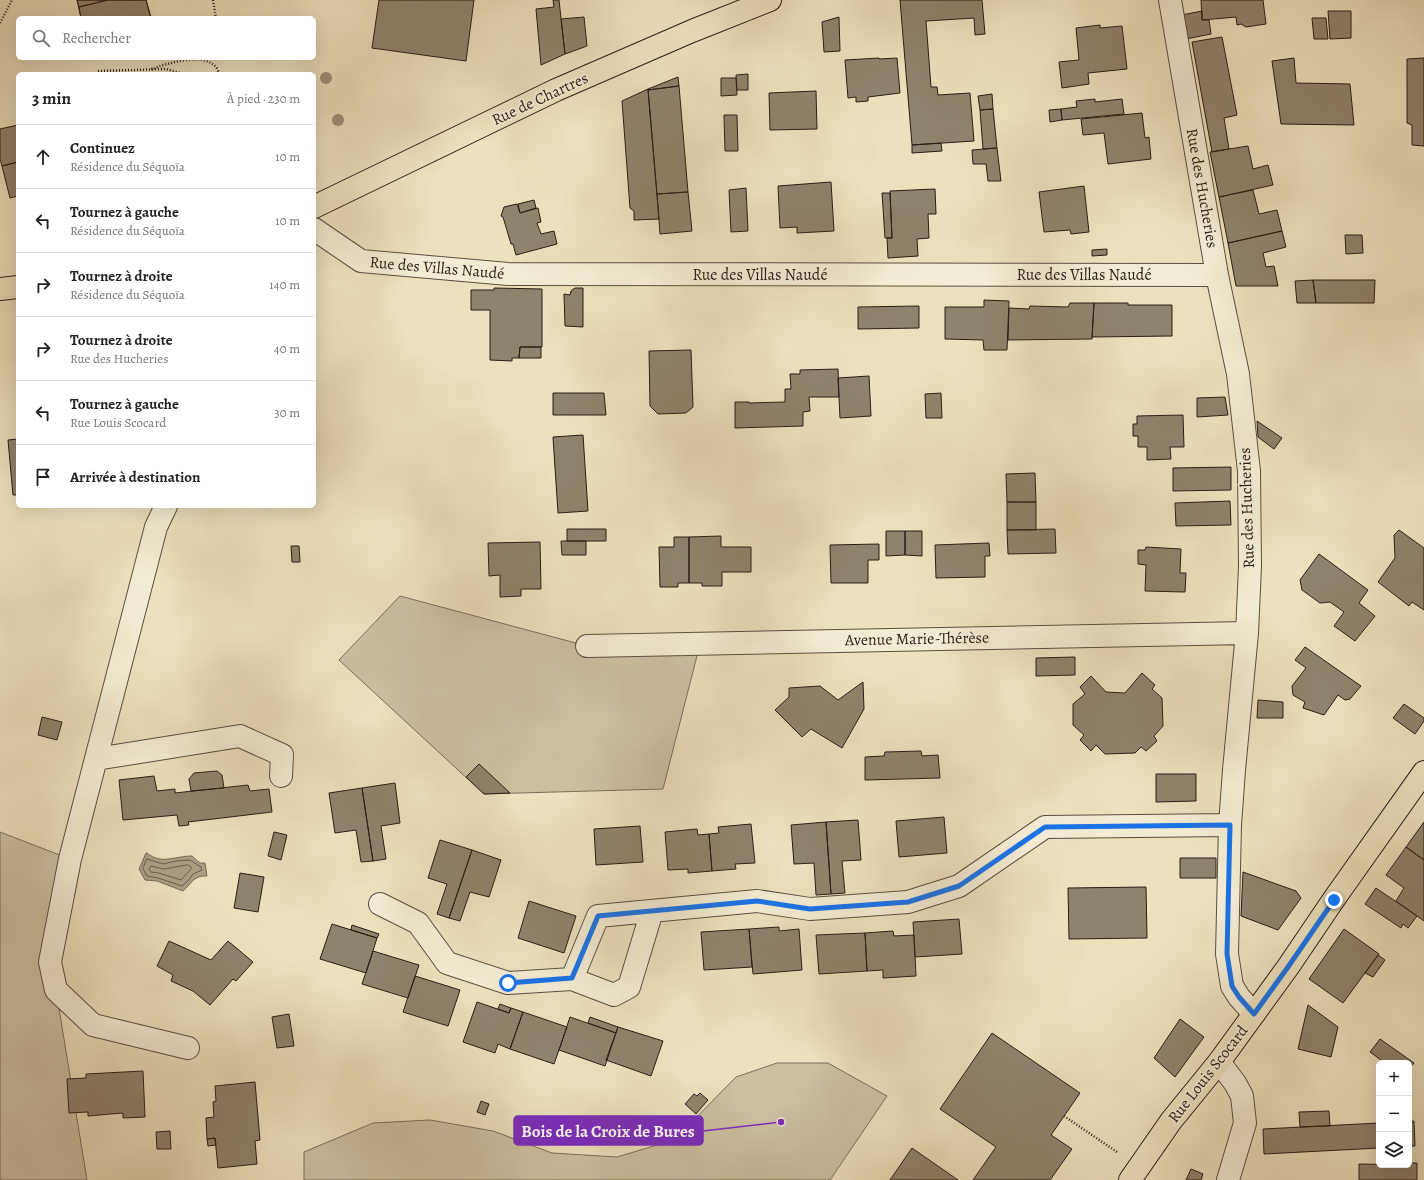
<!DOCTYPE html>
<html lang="fr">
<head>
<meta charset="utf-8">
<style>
  body { margin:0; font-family:Alegreya,serif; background:#f2f2f2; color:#222 }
  .controls { position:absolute; right:12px; bottom:12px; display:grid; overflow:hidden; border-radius:6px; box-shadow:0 4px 16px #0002 }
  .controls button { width:36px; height:36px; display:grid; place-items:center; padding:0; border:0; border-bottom:1px solid #e0e0e0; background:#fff; color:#222; font:20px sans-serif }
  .stop { position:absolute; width:12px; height:12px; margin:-9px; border:3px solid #1a73e8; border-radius:50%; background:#fff }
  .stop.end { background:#1a73e8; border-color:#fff; box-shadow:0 1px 4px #0008 }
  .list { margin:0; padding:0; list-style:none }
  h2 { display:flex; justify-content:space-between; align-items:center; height:52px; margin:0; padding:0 16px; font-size:17px }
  h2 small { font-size:13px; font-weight:400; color:#767676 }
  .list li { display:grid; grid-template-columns:26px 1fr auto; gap:12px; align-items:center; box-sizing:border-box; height:64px; padding:0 16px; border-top:1px solid #e0e0e0 }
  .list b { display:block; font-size:15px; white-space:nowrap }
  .list p { margin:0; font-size:13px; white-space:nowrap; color:#767676 }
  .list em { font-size:13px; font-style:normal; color:#767676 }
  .icon { flex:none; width:22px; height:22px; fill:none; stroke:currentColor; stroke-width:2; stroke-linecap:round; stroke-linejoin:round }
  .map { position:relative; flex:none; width:1424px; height:1180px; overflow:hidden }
  .search { position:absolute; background:#fff; box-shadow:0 4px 16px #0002; left:16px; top:16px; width:300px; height:44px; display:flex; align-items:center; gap:10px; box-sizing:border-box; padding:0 14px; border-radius:6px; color:#767676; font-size:15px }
  .panel { position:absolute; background:#fff; box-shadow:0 4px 16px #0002; left:16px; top:72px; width:300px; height:436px; border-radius:6px }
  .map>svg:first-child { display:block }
  .green { fill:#cbc0a1; stroke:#7a6e5c }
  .water { fill:#aa9e84; stroke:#766a58 }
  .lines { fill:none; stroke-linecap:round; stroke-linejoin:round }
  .shore { stroke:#6a5e4d; stroke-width:1 }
  .building { fill:#8e836d; stroke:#291d16 }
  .minor-casing { stroke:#5a4e40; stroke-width:24 }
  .major-casing { stroke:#291d16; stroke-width:24 }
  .path { stroke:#291d16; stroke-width:2.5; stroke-dasharray:1 2; stroke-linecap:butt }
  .minor { stroke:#f3ecd4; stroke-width:22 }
  .major { stroke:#ece1bd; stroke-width:22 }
  .tree { fill:#9c9078 }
  .route { stroke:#1a73e8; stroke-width:5 }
  .labels { text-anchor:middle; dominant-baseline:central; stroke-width:3.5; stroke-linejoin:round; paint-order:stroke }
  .street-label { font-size:16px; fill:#291d16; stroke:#f3ecd4 }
  .leader { fill:none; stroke:#7b2cbf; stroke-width:1.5 }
  .callout-dot { fill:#7b2cbf; stroke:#f3ecd4; stroke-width:1.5 }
  .callout { fill:#7b2cbf; stroke:#7b2cbf; stroke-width:1.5 }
  .callout-label { font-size:17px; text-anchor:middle; font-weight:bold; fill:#fff }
</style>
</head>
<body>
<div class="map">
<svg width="1424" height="1180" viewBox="0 0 1424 1180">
  <rect width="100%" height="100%" fill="#ece1bd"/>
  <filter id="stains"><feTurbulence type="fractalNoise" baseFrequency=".005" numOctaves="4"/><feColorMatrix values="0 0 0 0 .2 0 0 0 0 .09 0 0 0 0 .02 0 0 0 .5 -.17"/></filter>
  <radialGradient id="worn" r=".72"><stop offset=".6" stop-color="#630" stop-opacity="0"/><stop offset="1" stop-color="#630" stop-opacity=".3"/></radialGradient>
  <!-- green -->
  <path class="green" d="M400,596L587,646L700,644L663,789L484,794L339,660Z
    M0,832L70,859L56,990L87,1180H0Z
    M777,1063H828L887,1096L830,1180H304V1152L373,1123L430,1120L493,1131L552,1153L617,1157L674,1140L736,1077Z"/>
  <!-- water -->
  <path class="water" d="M146,853H147C161,865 175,856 192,856L200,863H205L207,876C194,875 192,883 183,891L157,881L145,880L139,869Z"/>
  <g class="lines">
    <!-- shore -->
    <path class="shore" d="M147,859L163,864L176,861L190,860L201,867L202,870L193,874L188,881L182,886L158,878L147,876L143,869Z
      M188,865L191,867V869L181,880L159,873L151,872L149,869L151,866L163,869Z"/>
  </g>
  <!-- building -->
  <path class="building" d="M77,0H108L79,7Z
    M77,0H146L151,18H81Z
    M108,0H146L151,18H81L79,7Z
    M379,0H474L466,61L372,48Z
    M553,0H559L565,54L541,65L536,9L554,7Z
    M900,0H982L985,34L975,35L974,18L926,21L931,87H937L938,95L970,93L974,141L912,145Z
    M1201,0H1263L1266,24L1246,27L1241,24L1237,25L1236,17L1202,20Z
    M1202,11V20H1209L1211,34L1186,39L1182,15Z
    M1328,11H1351V38L1330,39Z
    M584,17L587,46L565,54L561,19Z
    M839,17L840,51L824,52L822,22Z
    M1312,18H1326L1328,39H1314Z
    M1100,25V28L1122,26L1127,69L1088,73L1089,84L1062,88L1059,62L1079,60L1076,28Z
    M1222,37L1237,115L1224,118L1229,149L1212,152L1192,42Z
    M879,58V59L897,58L900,93L868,97V101L856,102V97L848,98L845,60Z
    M1294,58L1296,83L1350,84L1354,125L1281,124L1272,61Z
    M1424,58V146L1412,145V125L1407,123V59Z
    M748,74V90H737L736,75Z
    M678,77L679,86L648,90V89Z
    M721,78H736L737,95L721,96Z
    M679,86L688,192L657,194L648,90Z
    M648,89L659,219L634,220V211L630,208L622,101Z
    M816,91L817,129L770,130L769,93Z
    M992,94L993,109L980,110L978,96Z
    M1095,99V102L1122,99L1124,114L1062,120L1061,109L1077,107L1076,101Z
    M993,109L997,148L983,149L980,110Z
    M1061,109L1062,120L1050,122L1049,110Z
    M1142,113L1145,138L1149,137L1151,159L1108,164L1104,133L1083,135L1081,119Z
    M724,115H737L738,151H725Z
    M18,125V162L2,166L0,159V129Z
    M941,143L942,151L912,153V145Z
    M1248,146L1253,169L1268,165L1273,185L1219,197L1210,152Z
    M997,148L1001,181H988L986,164H973L972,150Z
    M18,162V196L10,198L2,166Z
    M831,182L834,231L797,233V227L780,228L778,186Z
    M1084,186L1089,232L1071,234L1070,230L1044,232L1039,192Z
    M746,188L748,231L731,232L729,190Z
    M935,189L936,214H928L929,238L917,239L918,256L888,258L887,238H892L890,191Z
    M1253,190L1259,214L1277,210L1282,231L1228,243L1219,197Z
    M688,192L692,231L660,234L657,194Z
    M882,193H890L892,238H885Z
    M534,200L536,208L520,213L518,204Z
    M517,204L520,213L538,208L541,222L537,223L541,234L554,231L557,244L516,255L513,244H511L503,217L501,216L504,207Z
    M1282,231L1286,247L1263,253L1266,267L1274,266L1278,286H1236L1228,243Z
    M1345,235H1362L1363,253L1346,254Z
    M1107,249V255L1092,256V250Z
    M1313,280L1316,303H1297L1295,281Z
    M1313,280H1375L1374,303H1316Z
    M494,288L542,289V347H520L519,358H512V361L490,360V310H471V290H494Z
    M575,288H583V327L565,326L564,294L570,295L571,291Z
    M984,300L1009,301L1007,350H984L983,340L945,339V307H984Z
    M1070,303H1094L1092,339L1008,340L1009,308L1029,309L1030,306L1068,307Z
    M1094,303H1128V305H1172V336L1092,337Z
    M919,306V328L858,329V307Z
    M520,347H541V358H519Z
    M691,350L693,407L686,413L658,414L650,406L649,351Z
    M838,369L839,397H809L810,411L803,412V426L735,428V402H749V403L785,402V389H791L790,374H800V370Z
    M869,376L871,416L840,418L838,378Z
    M553,393H604L606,415H553Z
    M941,393L942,418H926L925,394Z
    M1225,397L1228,415L1197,417V398Z
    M1183,415L1184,447H1170L1171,459L1147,460V447H1138V436H1133V424H1137V416Z
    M1257,421L1282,438L1274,449L1258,437Z
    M583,435L588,511L558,513L553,437Z
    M18,439V495H13L8,440Z
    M1231,467V490L1173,491V468Z
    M1035,473L1036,502H1007L1006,474Z
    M1230,501L1231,525L1176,526L1175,503Z
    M1007,502H1036V530H1007Z
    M567,529H606V541H567Z
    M1055,529L1056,553L1008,554L1007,530Z
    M1399,530L1424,548V610L1412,602L1409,606L1378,582L1395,558L1394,535Z
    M886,531H905V555L886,556Z
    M905,531H922V556L905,555Z
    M721,536V547H751V572H722V586H702V583H689V537Z
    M674,537H689V583H678V587H660L659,547H674Z
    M561,541H586V555H562Z
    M540,542L541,589H521V596L500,597V575L489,576L488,543Z
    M989,543L990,556H985V577L936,578L935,545Z
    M879,544V560H868V583H831L830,545Z
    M291,546H299L300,562H292Z
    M1146,547L1181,549L1180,573H1186L1185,592L1145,591L1146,565L1138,564V550H1145Z
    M1319,554L1368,590L1359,603L1375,616L1355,641L1334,626L1344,612L1330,602L1320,603L1302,590L1300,580Z
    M1305,647L1361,686L1350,699L1345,700L1338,695L1324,715L1303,708L1305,702L1293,695L1292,686L1306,668L1295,660Z
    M1075,657V675L1036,676V658Z
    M1142,673L1155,685L1152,689L1162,698L1163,726L1154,736L1157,741L1146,751L1141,747L1135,753L1105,754L1096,745L1091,751L1080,740L1084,735L1073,725V704L1085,694L1080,687L1091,676L1106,692L1125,693Z
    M863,682L864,709L842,748L811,729L802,737L775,710L789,697V688L820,686L838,700Z
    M1258,700L1283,702V718H1257Z
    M1404,704L1424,718V721L1415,734L1393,718Z
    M42,717L62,722L57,740L38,735Z
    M921,751L922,756L938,755L940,778L865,780V757L884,756L885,752Z
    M479,764L510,793L484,794L466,777Z
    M217,771L222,775L224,788L191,791L189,779L194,773Z
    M1156,774H1196V801L1156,802Z
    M154,776L157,791L175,789V793L248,785L250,791L269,789L272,812L188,822L189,825L179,826L177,815L123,820L119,780Z
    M395,783L400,823L381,826L386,859L373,861L362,788Z
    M362,788L373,861L361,862L356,830L335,833L329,793Z
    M944,817L947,853L899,857L896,821Z
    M858,820L861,860L842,861L845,893L831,894L826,822Z
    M826,822L831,894L816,895L814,863L794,864L791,825Z
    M1424,822V860L1406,847Z
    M751,824L755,863L735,864L736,869L712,871L709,834L719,833L718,827Z
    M640,826L643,862L596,865L594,829Z
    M697,829L698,835L709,834L712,871L688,873V869L668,870L665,832Z
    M274,832L287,835L281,860L268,856Z
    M440,840L472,850L449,918L437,914L447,884L428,878Z
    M1406,847L1424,860V921L1396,901L1404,888L1386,875Z
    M472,850L501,860L489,897L470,892L460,921L449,918Z
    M1180,858H1216V878H1180Z
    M1243,872L1296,891L1301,898L1278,930L1241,916Z
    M240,873L264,877L258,912L234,908Z
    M1146,887L1147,938L1069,939L1068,888Z
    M1376,888L1417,916L1408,928L1403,924L1401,928L1365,904Z
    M529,901L576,916L564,953L518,938Z
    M959,919L962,954L915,957L913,922Z
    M332,924L377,938L366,973L320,959Z
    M352,925L379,934L377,938L351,930Z
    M779,927V931L799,929L802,970L753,974L749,929Z
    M749,929L752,967L704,970L701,932Z
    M1344,929L1379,954L1343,1003L1309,979Z
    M893,931L894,936L914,935L916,976L883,978V970L867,971L865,933Z
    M865,933L867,971L819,974L816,935Z
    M169,941L211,960L228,941L253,962L236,981L233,979L210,1005L193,991L171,981L173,975L157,966Z
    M373,951L419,965L408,998L362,984Z
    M1378,955L1385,960L1373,977L1365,973Z
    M415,976L460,990L448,1026L403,1012Z
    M477,1002L509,1013L511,1008L523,1012L510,1049L498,1044L495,1053L463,1042Z
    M500,1004L511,1008L509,1013L498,1009Z
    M1308,1005L1338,1027L1331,1057L1298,1049Z
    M523,1012L567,1027L554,1064L510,1049Z
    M289,1014L294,1046L277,1048L272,1017Z
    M570,1017L616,1033L605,1066L559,1050Z
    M590,1017L618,1027L616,1033L588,1023Z
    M1180,1019L1204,1037L1175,1077L1154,1058Z
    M618,1027L663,1041L651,1076L606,1060Z
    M992,1033L1080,1093L1051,1135L1072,1149L1050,1180H973L996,1147L940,1109Z
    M1380,1039L1414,1063L1409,1069V1063H1385L1370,1052Z
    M143,1071L145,1117L123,1118V1113L88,1116V1112L69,1113L67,1079L86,1078V1074Z
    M255,1082L260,1140L255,1141L257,1164L218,1168L215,1138L207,1139L206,1118L214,1117L213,1102L216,1101L215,1086Z
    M700,1093L708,1100L696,1114L685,1104L694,1094L697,1096Z
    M481,1101L489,1104L485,1115L477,1112Z
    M1329,1111L1330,1126L1300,1127L1299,1112Z
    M1414,1121L1415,1146H1409V1122Z
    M1379,1123V1148L1264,1154L1263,1129Z
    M170,1131L171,1149H157L156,1132Z
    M215,1138L216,1145L208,1146L207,1139Z
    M912,1148L958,1180H890Z
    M1409,1163H1417V1180H1359V1164L1409,1165Z
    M1191,1169L1203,1174L1201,1180H1186Z"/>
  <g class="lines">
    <defs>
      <path id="minor" d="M1170,0L1217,275L1238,374L1249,471L1250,566L1247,633L1234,770L1230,825L1227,954L1232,986L1239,997L1254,1014
        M314,229L361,261L508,274L1217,275
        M166,506L156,527L70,859L50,962L56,990L93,1025L188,1048
        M587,646L1247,633
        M96,759L240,736L282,755L281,776
        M380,904L418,923L447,963L508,983L572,979L614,995L629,987L652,911
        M572,979L598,916L757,901L810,909L908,902L959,886L1045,827L1230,825
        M1219,1062L1235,1083L1242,1096L1245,1123L1228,1180"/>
      <path id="major" d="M314,207L556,90L692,31L770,0
        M0,289L18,287
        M1130,1180L1171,1121L1219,1062L1288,967L1334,899L1424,772"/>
    </defs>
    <!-- minor casing -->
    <use href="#minor" class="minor-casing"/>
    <!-- major casing -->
    <use href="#major" class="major-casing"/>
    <!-- path -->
    <path class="path" d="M213,0L216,18
      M0,23L12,0
      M151,69C167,64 200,52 215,66C217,67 218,72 220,74
      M98,71L166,69L184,74
      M1064,1116L1117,1152"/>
    <!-- minor -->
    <use href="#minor" class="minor"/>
    <!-- major -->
    <use href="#major" class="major"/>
  </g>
  <!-- trees -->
  <g class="tree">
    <circle cx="326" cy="78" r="6"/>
    <circle cx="338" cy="120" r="6"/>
  </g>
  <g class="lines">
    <!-- route -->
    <path class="route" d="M508,983L572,978L598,916L757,901L810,909L908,902L959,886L1045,827L1230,825L1227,954L1232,986L1239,997L1254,1014L1288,967L1334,900"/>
  </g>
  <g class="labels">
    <!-- street labels -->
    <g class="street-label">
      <text transform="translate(540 99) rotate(-25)">Rue de Chartres</text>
      <text transform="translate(1202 188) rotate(80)">Rue des Hucheries</text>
      <text transform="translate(437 268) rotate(5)">Rue des Villas Naudé</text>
      <text x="760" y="275">Rue des Villas Naudé</text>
      <text x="1084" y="275">Rue des Villas Naudé</text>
      <text transform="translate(1247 508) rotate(-92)">Rue des Hucheries</text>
      <text transform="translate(917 639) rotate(-1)">Avenue Marie-Thérèse</text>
      <text transform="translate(1208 1074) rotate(-52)">Rue Louis Scocard</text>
    </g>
  </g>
  <!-- callouts -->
  <path class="leader" d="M781 1122L703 1131"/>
  <circle class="callout-dot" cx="781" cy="1122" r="4"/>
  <rect class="callout" x="514" y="1116" width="189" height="29" rx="4"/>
  <g class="callout-label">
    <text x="608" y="1137">Bois de la Croix de Bures</text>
  </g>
  <rect width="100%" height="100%" filter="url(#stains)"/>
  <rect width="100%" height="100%" fill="url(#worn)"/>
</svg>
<div class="controls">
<button>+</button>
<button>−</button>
<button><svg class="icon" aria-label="layers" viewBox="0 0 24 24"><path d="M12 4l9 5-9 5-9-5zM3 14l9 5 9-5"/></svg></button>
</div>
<div class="stop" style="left:508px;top:983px"></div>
<div class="stop end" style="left:1334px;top:900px"></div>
<div class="search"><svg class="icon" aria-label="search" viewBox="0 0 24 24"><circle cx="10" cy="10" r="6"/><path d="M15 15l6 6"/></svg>Rechercher</div>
<section class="panel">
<h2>3 min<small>À pied · 230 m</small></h2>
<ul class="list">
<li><svg class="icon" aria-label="ahead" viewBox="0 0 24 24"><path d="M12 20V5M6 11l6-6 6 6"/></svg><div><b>Continuez</b><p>Résidence du Séquoïa</p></div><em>10 m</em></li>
<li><svg class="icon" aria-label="left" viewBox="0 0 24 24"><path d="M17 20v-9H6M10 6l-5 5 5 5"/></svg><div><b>Tournez à gauche</b><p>Résidence du Séquoïa</p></div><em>10 m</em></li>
<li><svg class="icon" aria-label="right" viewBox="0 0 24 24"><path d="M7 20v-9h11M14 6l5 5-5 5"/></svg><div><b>Tournez à droite</b><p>Résidence du Séquoïa</p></div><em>140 m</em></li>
<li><svg class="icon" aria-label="right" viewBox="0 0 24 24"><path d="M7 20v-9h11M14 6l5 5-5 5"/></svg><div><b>Tournez à droite</b><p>Rue des Hucheries</p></div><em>40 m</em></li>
<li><svg class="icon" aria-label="left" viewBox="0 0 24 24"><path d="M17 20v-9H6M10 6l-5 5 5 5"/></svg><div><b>Tournez à gauche</b><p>Rue Louis Scocard</p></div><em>30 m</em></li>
<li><svg class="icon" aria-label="arrive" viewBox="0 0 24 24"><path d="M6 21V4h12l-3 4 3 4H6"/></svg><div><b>Arrivée à destination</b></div></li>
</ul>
</section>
</div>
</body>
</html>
